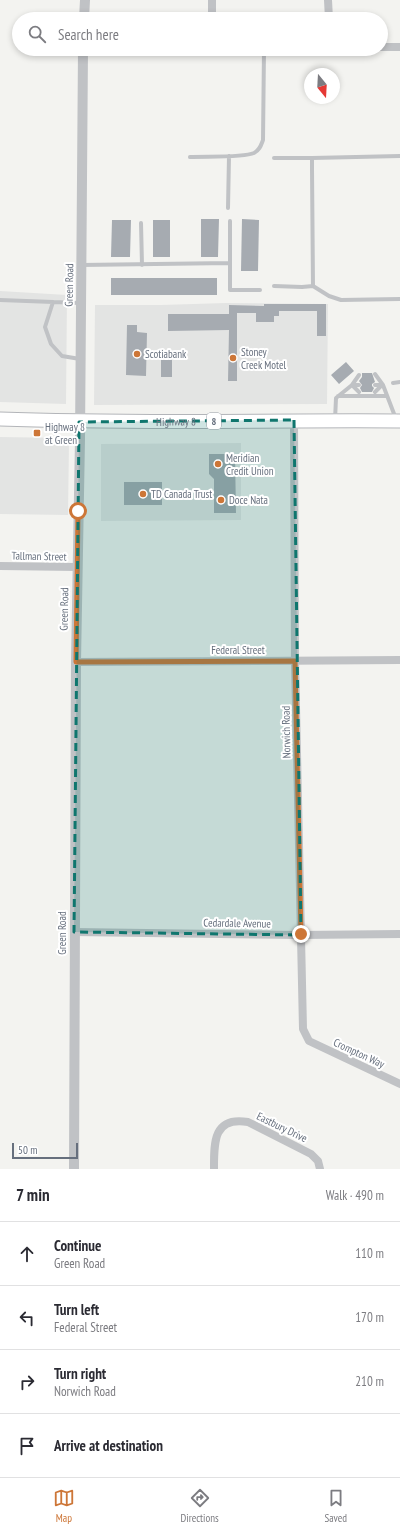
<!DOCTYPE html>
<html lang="en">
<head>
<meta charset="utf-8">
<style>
  body { margin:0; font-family:"PT Sans Narrow",sans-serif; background:#f7f7f7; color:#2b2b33 }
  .compass { position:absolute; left:304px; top:68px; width:36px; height:36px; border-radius:50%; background:#fff; box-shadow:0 2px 6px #0003; rotate:162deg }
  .scale { position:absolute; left:12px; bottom:10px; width:66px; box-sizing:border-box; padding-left:4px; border:2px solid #666f7d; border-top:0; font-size:11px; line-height:14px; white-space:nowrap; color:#666f7d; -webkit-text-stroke:3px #fff; paint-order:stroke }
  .stop { position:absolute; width:12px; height:12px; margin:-9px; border:3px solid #cd7637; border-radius:50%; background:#fff }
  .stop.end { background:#cd7637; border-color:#fff; box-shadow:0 1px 4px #0008 }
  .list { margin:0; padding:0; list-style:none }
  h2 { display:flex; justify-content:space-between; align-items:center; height:52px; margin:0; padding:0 16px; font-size:17px }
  h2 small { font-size:13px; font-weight:400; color:#7c7c81 }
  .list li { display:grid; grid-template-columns:26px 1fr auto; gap:12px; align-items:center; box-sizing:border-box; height:64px; padding:0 16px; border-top:1px solid #e1e1e2 }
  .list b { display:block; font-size:15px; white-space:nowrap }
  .list p { margin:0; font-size:13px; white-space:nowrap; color:#7c7c81 }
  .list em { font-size:13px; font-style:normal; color:#7c7c81 }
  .icon { flex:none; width:22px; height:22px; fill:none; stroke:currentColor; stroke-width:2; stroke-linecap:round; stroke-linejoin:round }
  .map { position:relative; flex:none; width:400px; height:1169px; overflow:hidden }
  .search { position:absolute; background:#fff; box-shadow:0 2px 6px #0003; left:12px; right:12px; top:12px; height:44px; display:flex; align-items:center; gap:10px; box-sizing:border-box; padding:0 14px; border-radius:22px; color:#7c7c81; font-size:15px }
  .sheet { height:308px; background:#fff }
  nav { display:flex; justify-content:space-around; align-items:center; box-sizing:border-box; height:56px; border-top:1px solid #e1e1e2; background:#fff; font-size:11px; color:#7c7c81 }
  nav a { display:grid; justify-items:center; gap:2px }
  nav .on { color:#cd7637 }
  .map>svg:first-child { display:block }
  .built { fill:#e3e4e3 }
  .building { fill:#a6abb1 }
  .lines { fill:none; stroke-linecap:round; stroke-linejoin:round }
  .primary-casing { stroke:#b3b5b9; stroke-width:15 }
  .service { stroke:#c0c2c5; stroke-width:4 }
  .minor { stroke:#c0c2c5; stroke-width:8 }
  .tertiary { stroke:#c0c2c5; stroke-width:10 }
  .primary { stroke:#fff; stroke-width:13 }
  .route { stroke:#cd7637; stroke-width:5 }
  .marked { fill:#0f766e; fill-opacity:0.2; stroke:#0f766e; stroke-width:3; stroke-dasharray:8 5; stroke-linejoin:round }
  .poi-dot { fill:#cd7637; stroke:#fff; stroke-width:1.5 }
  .labels { text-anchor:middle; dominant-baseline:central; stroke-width:4; stroke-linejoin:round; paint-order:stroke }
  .shield { fill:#fff; stroke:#949aa4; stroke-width:1 }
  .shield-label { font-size:10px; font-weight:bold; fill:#666f7d }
  .street-label { font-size:11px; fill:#666f7d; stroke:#fff }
  .poi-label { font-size:11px; fill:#666f7d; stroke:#fff; text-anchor:start }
</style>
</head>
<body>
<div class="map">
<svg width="400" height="1169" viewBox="0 0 400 1169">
  <rect width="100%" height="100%" fill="#f3f3f0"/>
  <!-- built -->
  <path class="built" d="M0,291L67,295L66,404L0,402Z
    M226,303L328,304L327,404L94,405L95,305H161Z
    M0,437L65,438L69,442L68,515L0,514Z
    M241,443V520L101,521V444Z"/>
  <!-- building -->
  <path class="building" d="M201,219H219L218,257H201Z
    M242,219L259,220L258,271H241Z
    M112,220H131L130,257H111Z
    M153,220H170V257H153Z
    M111,278H217V295H111Z
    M264,304H326V336H317V311H279V316H274V322H256V313H237V381H228L229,330L168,331V314H229V305L264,306Z
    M127,325H137V332L147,333L146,376L126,375Z
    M161,356H172V377H161Z
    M346,362L354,371L339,384L331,375Z
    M362,373H372L375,382L372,384V386L374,388L372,392H362L360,388L362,385L359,381L362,377Z
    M209,454H235L236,513H214V479L209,474Z
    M124,482H162V505H124Z"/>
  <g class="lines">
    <defs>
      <g id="primary">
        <path id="s1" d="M0,419C133,424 267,420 400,421"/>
      </g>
    </defs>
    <!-- primary casing -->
    <use href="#primary" class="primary-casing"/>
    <!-- service -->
    <path class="service" d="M400,156L312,158V169L313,286L329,296L341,300L400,299
      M190,157C204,156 243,158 254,153C260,150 261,145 263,140L264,49
      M274,158H312
      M228,208L229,156
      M230,221V290H260
      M141,223L142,265
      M81,265L230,263
      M274,286L302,287L313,286
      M0,300L80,303
      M53,302L45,327L51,344L62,356L80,359
      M375,374L383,385
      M393,383L400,382
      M352,385L359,375
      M352,385L359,392
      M375,385H383L396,419
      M375,392L382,385
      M338,396H387
      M335,420L336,398L352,385H359"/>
    <!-- minor -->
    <path class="minor" d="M212,0V19
      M328,0L329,19
      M381,47H400
      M294,420L295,661L303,1029L309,1041L400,1084
      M0,566L77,567
      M76,662L400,660
      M74,932L301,935L400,934
      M214,1169C214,1143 213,1116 248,1122L311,1154L318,1161L320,1169"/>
    <!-- tertiary -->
    <path class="tertiary" d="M84,19L85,0
      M74,1169L76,662L80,439L83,49"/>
    <!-- primary -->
    <use href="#primary" class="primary"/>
  </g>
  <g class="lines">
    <!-- route -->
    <path class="route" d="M78,511L76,662L295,661L301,934"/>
  </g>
  <!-- marked area -->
  <path class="marked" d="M294,420L301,935L74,932L79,422Z"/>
  <!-- markers -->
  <g class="poi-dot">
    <circle cx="137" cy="354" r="4"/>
    <circle cx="233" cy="358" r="4"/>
    <rect x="33" y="429" width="8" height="8" rx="2"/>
    <circle cx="218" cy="464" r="4"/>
    <circle cx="143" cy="494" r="4"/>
    <circle cx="221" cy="500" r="4"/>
  </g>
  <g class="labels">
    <!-- shield labels -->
    <rect class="shield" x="207" y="413" width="14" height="16" rx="3"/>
    <g class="shield-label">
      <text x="214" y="421">8</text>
    </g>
    <!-- street labels -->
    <g class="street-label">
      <text transform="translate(69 285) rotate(-89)">Green Road</text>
      <text stroke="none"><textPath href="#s1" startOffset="176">Highway 8</textPath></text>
      <text transform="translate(39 556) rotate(1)">Tallman Street</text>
      <text transform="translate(64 609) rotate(-89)">Green Road</text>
      <text x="238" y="650">Federal Street</text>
      <text transform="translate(286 732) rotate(-91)">Norwich Road</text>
      <text transform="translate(237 923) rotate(1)">Cedardale Avenue</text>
      <text transform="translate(62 933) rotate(-90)">Green Road</text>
      <text transform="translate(359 1053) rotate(25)">Crompton Way</text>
      <text transform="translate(282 1127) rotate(26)">Eastbury Drive</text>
    </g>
    <!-- poi labels -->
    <g class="poi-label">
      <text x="241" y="352">Stoney<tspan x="241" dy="13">Creek Motel</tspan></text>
      <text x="145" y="354">Scotiabank</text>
      <text x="45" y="427">Highway 8<tspan x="45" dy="13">at Green</tspan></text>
      <text x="226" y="458">Meridian<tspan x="226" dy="13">Credit Union</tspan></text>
      <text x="151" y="494">TD Canada Trust</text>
      <text x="229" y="500">Doce Nata</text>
    </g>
  </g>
</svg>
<svg class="compass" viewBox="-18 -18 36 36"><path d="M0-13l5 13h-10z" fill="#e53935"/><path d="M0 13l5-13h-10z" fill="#7c7c81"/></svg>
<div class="scale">50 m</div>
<div class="stop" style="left:78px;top:511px"></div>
<div class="stop end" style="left:301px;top:934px"></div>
<div class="search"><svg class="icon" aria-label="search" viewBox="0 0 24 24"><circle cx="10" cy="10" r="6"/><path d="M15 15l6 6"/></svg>Search here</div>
</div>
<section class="sheet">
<h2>7 min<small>Walk · 490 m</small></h2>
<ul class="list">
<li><svg class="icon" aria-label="ahead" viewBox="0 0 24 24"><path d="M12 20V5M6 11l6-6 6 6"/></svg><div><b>Continue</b><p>Green Road</p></div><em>110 m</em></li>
<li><svg class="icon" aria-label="left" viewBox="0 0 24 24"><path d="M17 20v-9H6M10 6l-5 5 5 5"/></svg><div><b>Turn left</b><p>Federal Street</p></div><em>170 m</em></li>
<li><svg class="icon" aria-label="right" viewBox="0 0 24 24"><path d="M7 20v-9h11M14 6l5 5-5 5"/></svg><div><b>Turn right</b><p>Norwich Road</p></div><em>210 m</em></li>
<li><svg class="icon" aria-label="arrive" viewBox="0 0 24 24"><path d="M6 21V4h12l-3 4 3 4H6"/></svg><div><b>Arrive at destination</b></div></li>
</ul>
</section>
<nav>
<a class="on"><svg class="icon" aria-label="map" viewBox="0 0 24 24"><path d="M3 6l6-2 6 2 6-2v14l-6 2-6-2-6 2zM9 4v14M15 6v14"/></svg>Map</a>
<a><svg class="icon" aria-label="directions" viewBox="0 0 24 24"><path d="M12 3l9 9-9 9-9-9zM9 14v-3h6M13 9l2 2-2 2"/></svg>Directions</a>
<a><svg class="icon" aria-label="saved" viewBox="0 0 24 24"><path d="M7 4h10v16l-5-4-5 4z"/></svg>Saved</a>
</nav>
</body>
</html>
